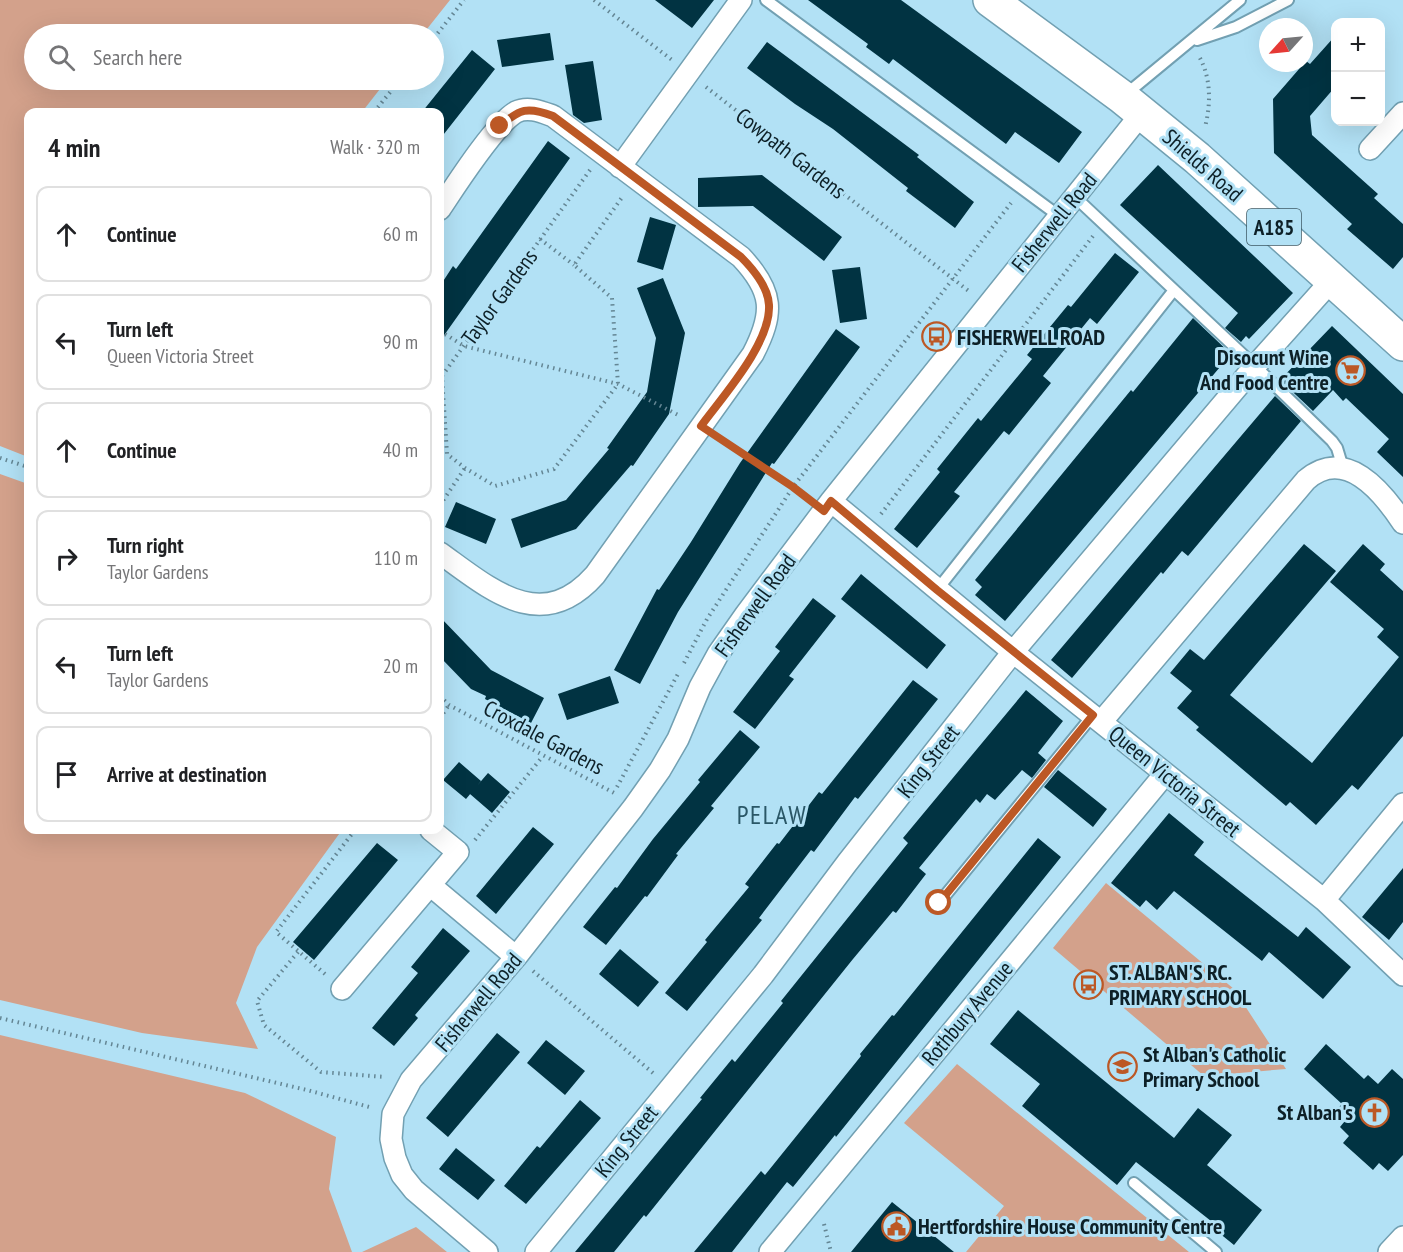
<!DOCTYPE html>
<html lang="en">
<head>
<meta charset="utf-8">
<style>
  body { margin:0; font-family:"PT Sans Narrow",sans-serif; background:#f6f6f6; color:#202124 }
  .controls { position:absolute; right:18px; top:18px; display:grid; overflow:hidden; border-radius:12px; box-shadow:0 6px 24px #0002 }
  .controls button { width:54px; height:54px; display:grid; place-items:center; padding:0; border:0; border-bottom:2px solid #e0e0e0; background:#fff; color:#202124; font:30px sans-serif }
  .compass { position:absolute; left:1259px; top:18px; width:54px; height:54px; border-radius:50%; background:#fff; box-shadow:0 6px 24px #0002; rotate:243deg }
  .stop { position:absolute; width:18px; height:18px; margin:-14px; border:4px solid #bc5825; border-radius:50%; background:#fff }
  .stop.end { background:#bc5825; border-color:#fff; box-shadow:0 2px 6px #0008 }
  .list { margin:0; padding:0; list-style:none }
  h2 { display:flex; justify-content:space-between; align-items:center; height:78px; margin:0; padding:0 24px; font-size:26px }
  h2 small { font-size:20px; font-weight:400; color:#757577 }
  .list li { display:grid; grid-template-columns:39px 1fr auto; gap:18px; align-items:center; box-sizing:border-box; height:96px; margin:0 12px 12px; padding:0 12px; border:2px solid #e0e0e0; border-radius:12px }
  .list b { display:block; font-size:22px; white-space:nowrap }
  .list p { margin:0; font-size:20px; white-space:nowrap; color:#757577 }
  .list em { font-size:20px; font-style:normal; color:#757577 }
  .icon { flex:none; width:33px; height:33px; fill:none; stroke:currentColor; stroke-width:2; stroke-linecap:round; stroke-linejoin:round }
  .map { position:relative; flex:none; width:1403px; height:1252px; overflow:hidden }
  .search { position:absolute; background:#fff; box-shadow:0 6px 24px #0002; left:24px; top:24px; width:420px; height:66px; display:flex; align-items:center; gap:15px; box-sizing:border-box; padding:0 21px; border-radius:33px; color:#757577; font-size:22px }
  .panel { position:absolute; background:#fff; box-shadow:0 6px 24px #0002; left:24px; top:108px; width:420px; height:726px; border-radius:12px }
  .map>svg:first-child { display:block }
  .green { fill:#d3a18b }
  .building { fill:#013342 }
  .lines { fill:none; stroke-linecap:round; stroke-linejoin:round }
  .service-casing { stroke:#72a0b2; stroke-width:14 }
  .minor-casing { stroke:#72a0b2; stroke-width:24 }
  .primary-casing { stroke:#72a0b2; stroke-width:36 }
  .path { stroke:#648694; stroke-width:4; stroke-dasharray:1.5 4.5; stroke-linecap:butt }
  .service { stroke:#fff; stroke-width:10 }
  .minor { stroke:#fff; stroke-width:21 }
  .primary { stroke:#fff; stroke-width:33 }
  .route { stroke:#bc5825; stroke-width:8 }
  .labels { text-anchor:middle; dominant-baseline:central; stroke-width:6; stroke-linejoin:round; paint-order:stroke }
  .shield { fill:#b2e1f5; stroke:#3e5a65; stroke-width:1.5 }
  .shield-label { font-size:21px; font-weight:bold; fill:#0d2027 }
  .street-label { font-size:22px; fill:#0d2027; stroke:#b2e1f5 }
  .poi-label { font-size:22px; font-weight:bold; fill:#0d2027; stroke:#b2e1f5; text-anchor:start }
  .quarter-label { font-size:26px; letter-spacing:1.5px; fill:#2a5767; stroke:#b2e1f5 }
</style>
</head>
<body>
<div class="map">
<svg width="1403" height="1252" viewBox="0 0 1403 1252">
  <rect width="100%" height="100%" fill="#b2e1f5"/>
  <!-- green -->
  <path class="green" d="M0,0H450L423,34H34V80H387L362,112H28V457L0,446Z
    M0,474L28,484V830H342L257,947L236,1003L258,1049L142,1033L0,1000Z
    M1106,883L1234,989L1286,1069L1204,1076L1053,948Z
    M0,1035L245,1093L336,1137L329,1189L352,1252H0Z
    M957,1064L1189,1252H966L1004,1206L904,1123Z
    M416,1227L447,1252H362Z"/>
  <!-- building -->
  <path class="building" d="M655,0H714L692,28Z
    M808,0H901L1082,132L1059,163L1015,132L1006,144L893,59L889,64L866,47L868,44Z
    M550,33L554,60L502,67L497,40Z
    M1335,36V87L1310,116L1312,135L1378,194L1374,198L1403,224V257L1393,269L1347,229L1352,224L1274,153L1273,99L1306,61L1310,64Z
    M767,42L895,137L919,155L917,157L974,202L955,228L906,191L908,188L833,129L795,104L747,68Z
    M472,50L495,69L440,139V112H422Z
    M593,61L602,120L584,123L573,115L565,65Z
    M548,141L570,158L440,341V286L453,266L456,269Z
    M1158,165L1293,293L1249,339L1246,336L1241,342L1225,328L1238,313L1120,205Z
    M762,175L842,237L824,261L753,206L698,207V178Z
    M650,217L676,225L663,270L637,262Z
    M1115,253L1139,272L1097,324L1090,318L1043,376L1051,383L1009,435L1004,431L954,492L960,496L917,548L894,529L940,472L937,469L978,418L981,421L1032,359L1027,355L1068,305L1071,307Z
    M860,267L867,319L840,323L832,270Z
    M663,278L685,333L669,414L633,466L631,465L576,529L521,548L511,519L566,500L609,449L607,448L647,392L656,338L637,288Z
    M1193,318L1231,354L1005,621L975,595L982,587L975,580L1131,390L1133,392Z
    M1332,326L1403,394V477L1377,452L1389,439L1346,398L1343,401L1333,390L1313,411L1280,380Z
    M836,329L860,347L774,464L772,463L678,612L640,684L614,670L657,589L659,590L691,542L740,463Z
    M1275,396L1301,421L1188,556L1182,551L1163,574L1161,572L1072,678L1051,660Z
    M456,502L496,519L486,544L445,527Z
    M1304,544L1336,571L1230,695L1312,763L1399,657L1377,637L1384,629L1330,582L1363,544L1385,564L1380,570L1403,591V736L1358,790L1352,785L1316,825L1290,802L1286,806L1196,730L1199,727L1177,708L1192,691L1170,673L1190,649L1204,660Z
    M861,574L946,645L927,669L841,599Z
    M813,598L836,616L789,676L794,679L755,729L733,712L780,651L775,647Z
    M440,617L491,670L544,698L531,723L485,699L486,696L471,689L440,657Z
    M610,676L619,703L567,720L558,694Z
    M913,680L938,699L858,799L855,797L814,852L811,850L759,918L762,920L687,1011L665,993L707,942L705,940L749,887L745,884L777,843L779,844L819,792L822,794Z
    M1026,690L1063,721L1038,753L1046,760L1032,778L1022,770L995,800L987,794L980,803L976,799L919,868L926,874L896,913L893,911L853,959L646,1217L644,1215L614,1252H575L702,1099L700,1098L732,1059L735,1062L783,1003L781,1001L908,843L903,838Z
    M740,730L760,747L711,806L714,808L676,854L678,855L647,897L645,896L606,945L583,927L615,887L617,888L653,839L700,782L698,780Z
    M459,762L481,781L466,799L443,780Z
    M1058,770L1107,809L1093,827L1044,787Z
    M488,773L510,792L492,813L470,794Z
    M1169,813L1204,842L1194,855L1298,937L1306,927L1351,967L1323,999L1269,952L1262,961L1174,891L1157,910L1146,900L1140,907L1111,883Z
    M533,827L554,844L496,914L476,896Z
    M1038,838L1061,857L836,1137L835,1135L793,1187L787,1182L732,1252H694L761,1171L765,1175L861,1056L860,1054L892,1015L894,1016Z
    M377,843L398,860L314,960L293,942Z
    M1403,868V922L1389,940L1362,917Z
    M443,928L470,951L415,1015L418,1018L394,1046L372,1028L418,973L411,967Z
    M620,949L659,982L638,1007L599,974Z
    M1018,1010L1174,1138L1198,1108L1232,1135L1207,1165L1262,1210L1234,1245L1208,1224L1211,1221L1136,1162L1117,1185L1022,1106L1040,1084L990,1044Z
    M497,1033L520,1052L448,1137L426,1118Z
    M546,1040L585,1071L565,1095L527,1063Z
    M1326,1044L1364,1079L1368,1075L1378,1084L1392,1069L1403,1079V1155L1388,1171L1379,1163L1373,1170L1343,1143L1349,1136L1340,1127L1349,1116L1339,1107L1342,1104L1304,1069Z
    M580,1100L601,1118L526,1204L504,1186L537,1146L540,1148Z
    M456,1148L495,1180L478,1200L439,1169Z
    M892,1202L954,1252H851Z"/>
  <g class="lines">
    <defs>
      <path id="service" d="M766,0L1059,216
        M1197,40L1236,27L1288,0
        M1125,95L1240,0
        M1075,197L1255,366L1332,441L1337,448L1343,468
        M937,590L1174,290
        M939,903L1093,715
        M1134,1183L1216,1252"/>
      <path id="minor" d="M1370,149L1403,113
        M620,167L741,0
        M440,209C456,185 494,125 516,112C528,106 542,112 553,116L741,257C774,292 774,313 753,354L595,575C541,636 489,588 440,553
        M831,501L1013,652L1324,900L1403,975
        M1102,721L1306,480C1345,446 1382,491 1403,523
        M430,885L516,957
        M1324,900L1403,804
        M342,989L458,852L431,830
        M487,1252L414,1190L402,1175L395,1158L391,1139L393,1114L411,1080L516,957L633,808L660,770L678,739L700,687L718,654L746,614L831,501L1142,113
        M536,1252L763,975L847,863L1013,652L1255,366L1332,280
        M770,1252L1165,774
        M1389,1252L1403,1237"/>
      <path id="primary" d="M990,0L1122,97L1197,158L1403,344"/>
    </defs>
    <!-- service casing -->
    <use href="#service" class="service-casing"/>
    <!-- minor casing -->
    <use href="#minor" class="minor-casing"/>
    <!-- primary casing -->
    <use href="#primary" class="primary-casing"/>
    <!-- path -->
    <path class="path" d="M594,0L672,60
      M434,38L464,0
      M1200,58C1211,79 1211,104 1205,127
      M706,87L970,292
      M374,112L400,80
      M590,170L442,376L447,454L465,468L495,486L554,469L618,384L612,298L574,265L623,196
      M540,239L574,265
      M440,331L464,346L618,384L680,416
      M720,439L806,497
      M0,458L28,467
      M440,505L465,468
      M881,514L1093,236
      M684,663L707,619L793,487L1011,203
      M440,696L449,705L616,794
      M440,718L449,705
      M617,787L679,672
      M475,840L543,756
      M298,952L257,1001L264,1025L321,1072L385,1077
      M533,971L653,1073
      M325,974L276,932L355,830
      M0,1018L307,1090L373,1108
      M824,1224L831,1252"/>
    <!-- service -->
    <use href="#service" class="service"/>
    <!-- minor -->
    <use href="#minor" class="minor"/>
    <!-- primary -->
    <use href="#primary" class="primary"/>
  </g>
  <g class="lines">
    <!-- route -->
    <path class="route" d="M500,126C520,109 527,106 553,116L741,257C753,269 768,287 769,305C771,343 723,396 701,426L793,487L824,511L831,501L937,590L1093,715L939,903"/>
  </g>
  <!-- icons -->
  <defs>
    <symbol id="bus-ring" viewBox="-11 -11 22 22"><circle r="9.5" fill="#b2e1f5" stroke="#bc5825" stroke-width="1.5"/><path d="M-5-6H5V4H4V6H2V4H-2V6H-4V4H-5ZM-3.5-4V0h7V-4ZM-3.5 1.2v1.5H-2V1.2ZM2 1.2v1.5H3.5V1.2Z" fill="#bc5825"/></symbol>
    <symbol id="supermarket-ring" viewBox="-11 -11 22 22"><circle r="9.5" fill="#b2e1f5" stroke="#bc5825" stroke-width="1.5"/><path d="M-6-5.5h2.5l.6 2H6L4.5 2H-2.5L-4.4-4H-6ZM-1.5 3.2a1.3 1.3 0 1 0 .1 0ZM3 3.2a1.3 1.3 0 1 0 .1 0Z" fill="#bc5825"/></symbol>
    <symbol id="school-ring" viewBox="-11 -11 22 22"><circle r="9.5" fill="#b2e1f5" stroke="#bc5825" stroke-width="1.5"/><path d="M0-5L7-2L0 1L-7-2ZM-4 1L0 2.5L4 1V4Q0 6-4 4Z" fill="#bc5825"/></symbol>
    <symbol id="church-ring" viewBox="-11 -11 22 22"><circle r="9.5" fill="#b2e1f5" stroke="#bc5825" stroke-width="1.5"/><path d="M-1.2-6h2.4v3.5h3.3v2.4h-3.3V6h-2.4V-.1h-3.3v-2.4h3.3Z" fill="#bc5825"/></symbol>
    <symbol id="civic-ring" viewBox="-11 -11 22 22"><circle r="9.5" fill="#b2e1f5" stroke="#bc5825" stroke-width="1.5"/><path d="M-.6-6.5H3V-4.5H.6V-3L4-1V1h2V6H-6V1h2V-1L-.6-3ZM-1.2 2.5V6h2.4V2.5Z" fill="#bc5825"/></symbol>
  </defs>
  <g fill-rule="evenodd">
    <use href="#bus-ring" x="920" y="320" width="33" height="33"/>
    <use href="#supermarket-ring" x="1334" y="354" width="33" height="33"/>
    <use href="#bus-ring" x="1072" y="968" width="33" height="33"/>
    <use href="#school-ring" x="1106" y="1050" width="33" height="33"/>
    <use href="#church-ring" x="1358" y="1096" width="33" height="33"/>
    <use href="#civic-ring" x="880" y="1210" width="33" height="33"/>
  </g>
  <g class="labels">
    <!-- shield labels -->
    <rect class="shield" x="1247" y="209" width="54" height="36" rx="4.5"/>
    <g class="shield-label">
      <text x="1274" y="227">A185</text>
    </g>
    <!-- street labels -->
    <g class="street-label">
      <text transform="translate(791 153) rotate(38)">Cowpath Gardens</text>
      <text transform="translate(1203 165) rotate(41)">Shields Road</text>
      <text transform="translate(1054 222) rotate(-51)">Fisherwell Road</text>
      <text transform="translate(499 297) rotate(-54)">Taylor Gardens</text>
      <text transform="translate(755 605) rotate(-54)">Fisherwell Road</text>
      <text transform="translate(544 737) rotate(28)">Croxdale Gardens</text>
      <text transform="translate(928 761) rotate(-52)">King Street</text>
      <text transform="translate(1175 781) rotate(39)">Queen Victoria Street</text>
      <text transform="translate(478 1002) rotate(-50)">Fisherwell Road</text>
      <text transform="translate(967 1013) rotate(-50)">Rothbury Avenue</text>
      <text transform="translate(626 1141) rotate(-51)">King Street</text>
    </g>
    <!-- poi labels -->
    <g class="poi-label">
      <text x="957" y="337">FISHERWELL ROAD</text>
      <text x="1329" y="357" text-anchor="end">Disocunt Wine<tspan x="1329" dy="25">And Food Centre</tspan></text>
      <text x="1109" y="972">ST. ALBAN'S RC.<tspan x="1109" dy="25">PRIMARY SCHOOL</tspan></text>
      <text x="1143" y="1054">St Alban's Catholic<tspan x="1143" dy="25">Primary School</tspan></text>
      <text x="1353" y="1112" text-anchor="end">St Alban's</text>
      <text x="918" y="1226">Hertfordshire House Community Centre</text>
    </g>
    <!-- quarter labels -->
    <g class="quarter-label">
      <text x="772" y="814">PELAW</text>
    </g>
  </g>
</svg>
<div class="controls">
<button>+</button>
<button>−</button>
</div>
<svg class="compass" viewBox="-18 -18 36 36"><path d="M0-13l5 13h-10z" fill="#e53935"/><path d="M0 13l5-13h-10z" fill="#757577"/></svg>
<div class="stop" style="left:939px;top:903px"></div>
<div class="stop end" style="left:500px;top:126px"></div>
<div class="search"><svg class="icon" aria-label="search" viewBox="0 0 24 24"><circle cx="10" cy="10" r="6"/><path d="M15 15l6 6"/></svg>Search here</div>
<section class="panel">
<h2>4 min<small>Walk · 320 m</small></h2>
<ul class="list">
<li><svg class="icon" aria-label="ahead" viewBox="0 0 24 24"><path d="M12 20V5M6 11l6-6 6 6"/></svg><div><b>Continue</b></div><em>60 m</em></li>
<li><svg class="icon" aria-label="left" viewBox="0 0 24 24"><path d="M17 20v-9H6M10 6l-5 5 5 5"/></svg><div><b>Turn left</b><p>Queen Victoria Street</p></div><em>90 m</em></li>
<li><svg class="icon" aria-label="ahead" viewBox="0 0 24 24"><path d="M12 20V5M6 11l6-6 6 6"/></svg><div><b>Continue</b></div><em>40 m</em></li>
<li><svg class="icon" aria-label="right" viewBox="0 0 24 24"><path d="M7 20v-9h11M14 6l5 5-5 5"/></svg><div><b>Turn right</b><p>Taylor Gardens</p></div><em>110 m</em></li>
<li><svg class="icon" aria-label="left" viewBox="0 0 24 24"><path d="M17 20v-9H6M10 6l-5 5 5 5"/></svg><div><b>Turn left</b><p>Taylor Gardens</p></div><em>20 m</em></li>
<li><svg class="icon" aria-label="arrive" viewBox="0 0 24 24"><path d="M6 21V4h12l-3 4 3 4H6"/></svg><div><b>Arrive at destination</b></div></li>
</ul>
</section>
</div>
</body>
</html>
